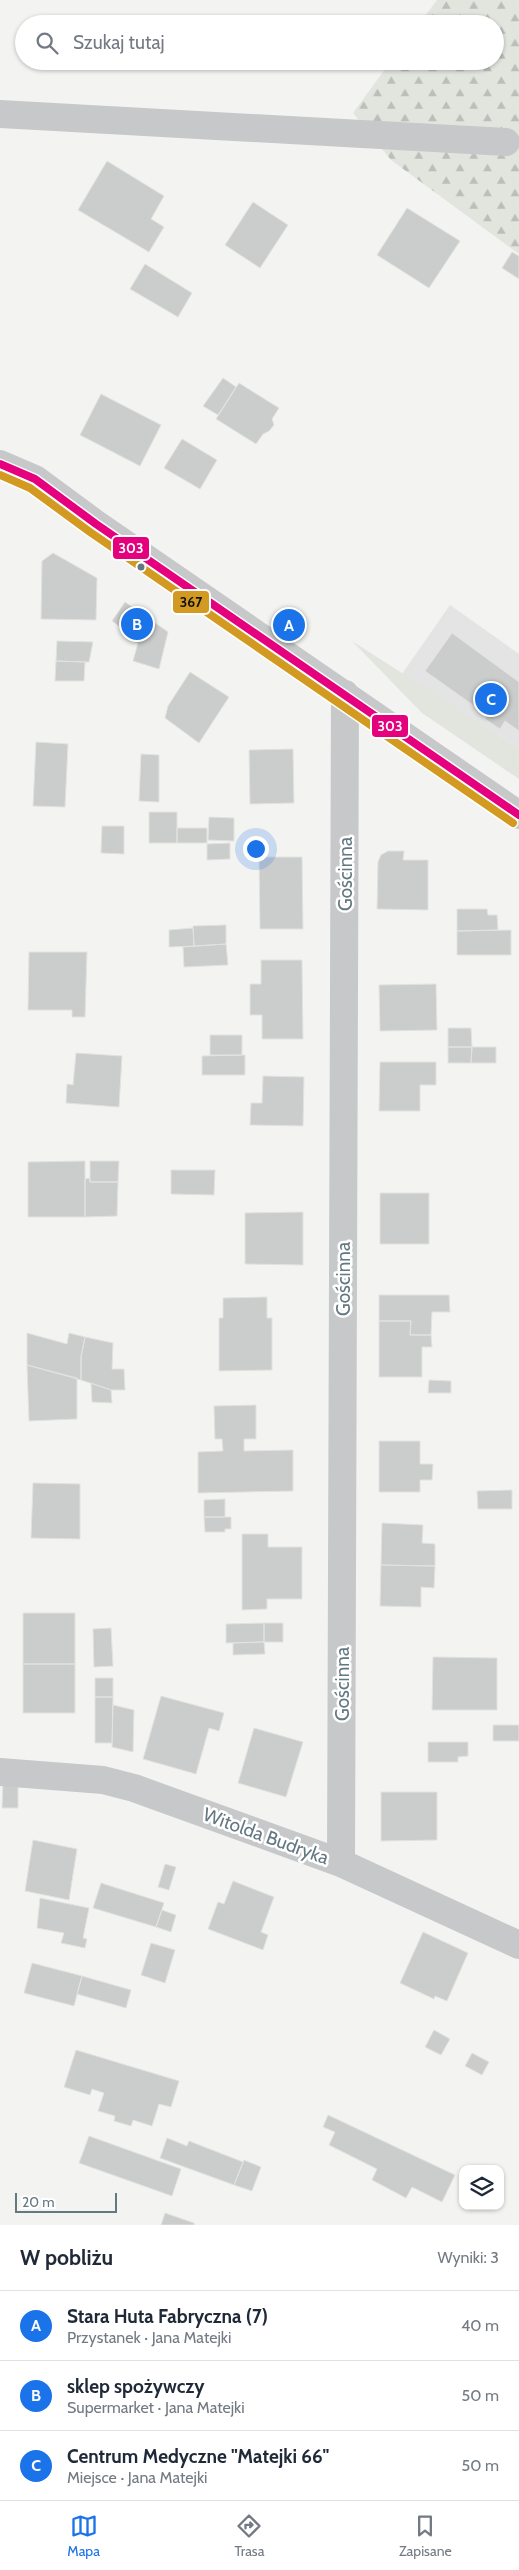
<!DOCTYPE html>
<html lang="pl">
<head>
<meta charset="utf-8">
<style>
  body { margin:0; font-family:Cabin,sans-serif; background:#f2f2f3; color:#1f2937 }
  .controls { position:absolute; right:15px; bottom:15px; display:grid; overflow:hidden; border-radius:10px; box-shadow:0 1px 4px #0004 }
  .controls button { width:45px; height:45px; display:grid; place-items:center; padding:0; border:0; border-bottom:1px solid #e0e1e3; background:#fff; color:#1f2937; font:25px sans-serif }
  .scale { position:absolute; left:15px; bottom:12px; width:102px; box-sizing:border-box; padding-left:5px; border:2px solid #637881; border-top:0; font-size:14px; line-height:18px; white-space:nowrap; color:#637881; -webkit-text-stroke:4px #fff; paint-order:stroke }
  .you { position:absolute; left:255px; top:848px; width:18px; height:18px; margin:-12px; border:4px solid #fff; border-radius:50%; background:#1a73e8; box-shadow:0 0 0 8px #1a73e833 }
  .badge { display:grid; place-items:center; width:32px; height:32px; border-radius:50%; background:#1a73e8; color:#fff; font-size:16px; font-weight:700 }
  .pin { position:absolute; translate:-50% -50%; border:2px solid #fff; box-shadow:0 1px 5px #0006 }
  .list { margin:0; padding:0; list-style:none }
  h2 { display:flex; justify-content:space-between; align-items:center; height:65px; margin:0; padding:0 20px; font-size:21px }
  h2 small { font-size:16px; font-weight:400; color:#747a83 }
  .list li { display:grid; grid-template-columns:32px 1fr auto; gap:15px; align-items:center; box-sizing:border-box; height:70px; padding:0 20px; border-top:1px solid #e0e1e3 }
  .list b { display:block; font-size:19px; white-space:nowrap }
  .list p { margin:0; font-size:16px; white-space:nowrap; color:#747a83 }
  .list em { font-size:16px; font-style:normal; color:#747a83 }
  .icon { flex:none; width:28px; height:28px; fill:none; stroke:currentColor; stroke-width:2; stroke-linecap:round; stroke-linejoin:round }
  .map { position:relative; flex:none; width:519px; height:2225px; overflow:hidden }
  .search { position:absolute; background:#fff; box-shadow:0 1px 4px #0004; left:15px; right:15px; top:15px; height:55px; display:flex; align-items:center; gap:12px; box-sizing:border-box; padding:0 18px; border-radius:28px; color:#747a83; font-size:19px }
  .sheet { height:275px; background:#fff }
  nav { display:flex; justify-content:space-around; align-items:center; box-sizing:border-box; height:70px; border-top:1px solid #e0e1e3; background:#fff; font-size:14px; color:#747a83 }
  nav a { display:grid; justify-items:center; gap:2px }
  nav .on { color:#1a73e8 }
  .map>svg:first-child { display:block }
  .built { fill:#e3e4e3 }
  .green { fill:#e2e5de }
  .forest { fill:url(#forest-firs) }
  .building { fill:#cbcccc; stroke:#e2e2e1 }
  .lines { fill:none; stroke-linecap:round; stroke-linejoin:round }
  .minor { stroke:#c7c8c9; stroke-width:28 }
  .bus-1-casing { stroke:#fff; stroke-width:11 }
  .bus-2-casing { stroke:#fff; stroke-width:11 }
  .bus-1 { stroke:#e5007d; stroke-width:8 }
  .bus-2 { stroke:#d29a20; stroke-width:8 }
  .bus-dot { fill:#637881; stroke:#fff; stroke-width:2 }
  .labels { text-anchor:middle; dominant-baseline:central; stroke-width:5; stroke-linejoin:round; paint-order:stroke }
  .street-label { font-size:19px; fill:#637881; stroke:#fff }
  .line-badge { stroke:#fff; stroke-width:2 }
  .badge-label { font-size:14px; text-anchor:middle; font-weight:bold; fill:#fff }
  .pale-badge-label { font-size:14px; text-anchor:middle; font-weight:bold; fill:#111 }
</style>
</head>
<body>
<div class="map">
<svg width="519" height="2225" viewBox="0 0 519 2225">
  <defs>
    <pattern id="forest-firs" width="22" height="20" patternUnits="userSpaceOnUse" patternTransform="scale(1.25)"><rect width="22" height="20" fill="#e2e5de"/><path d="M5 1l3.5 6h-7zM16 11l3.5 6h-7z" fill="#bbbeb9"/></pattern>
  </defs>
  <rect width="100%" height="100%" fill="#f3f3f1"/>
  <!-- built -->
  <path class="built" d="M450,605L519,654V748L402,674Z"/>
  <!-- green -->
  <path class="green" d="M352,641L519,748V779L422,713Z"/>
  <!-- forest -->
  <path class="forest" d="M437,0H519V254L391,160L353,113L391,61H495V24H419Z"/>
  <!-- building -->
  <path class="building" d="M107,161L164,196L151,219L164,227L149,252L78,210Z
    M253,202L288,225L260,268L225,245Z
    M407,208L460,241L429,288L377,255Z
    M512,252L519,256V279L502,268Z
    M145,264L192,293L178,317L130,289Z
    M223,378L236,387L218,415L203,406Z
    M239,383L279,408L272,419L274,425L269,431L263,434L256,444L216,419Z
    M101,394L161,425L140,466L80,435Z
    M182,439L217,460L200,489L164,468Z
    M53,553L97,578L96,620L41,619L42,561Z
    M125,602L168,632L159,669L133,661L138,643L135,642L137,639L112,621Z
    M452,633L519,682V731L505,721L500,729L485,719L487,715L425,671Z
    M57,641L93,642L89,662L56,661Z
    M56,661L85,662L84,681H55Z
    M190,672L229,697L199,743L165,718L168,706Z
    M36,742L68,744L65,807L33,806Z
    M293,749L294,803L250,804L249,750Z
    M141,754L159,755V802L139,801Z
    M149,812H177V843H149Z
    M209,817L234,818V841L208,840Z
    M102,826H124V854L101,853Z
    M177,828H207V843H177Z
    M230,843V859L207,860V844Z
    M388,851H404L403,860H428V910L377,909L378,862L381,855Z
    M259,857H302L303,929H260Z
    M457,909H487L488,915H497L498,930L457,931Z
    M226,925V944L194,946L193,926Z
    M193,928L194,946L169,947V930Z
    M511,930V955H457V931Z
    M226,944L228,965L184,967L183,947Z
    M29,952H87L85,1017H72V1010H28Z
    M261,960H302L303,1039H262V1015H250V984H261Z
    M436,984L437,1030L380,1031L379,985Z
    M448,1028H471L472,1047H448Z
    M210,1035H242V1055H210Z
    M448,1047H472L471,1063H448Z
    M472,1047H496V1063H471Z
    M76,1053L122,1056L119,1107L66,1103L67,1084L73,1085Z
    M245,1055V1075H202V1056Z
    M380,1062H436V1085H420V1111H379Z
    M263,1076L304,1077L303,1126L250,1125L251,1103H262Z
    M85,1161V1217H28V1162Z
    M90,1161H119L118,1182H90Z
    M171,1170H215L214,1195L171,1194Z
    M90,1178V1182H118L117,1216L85,1217V1179Z
    M380,1193H429V1244H380Z
    M303,1212V1265L245,1264V1213Z
    M379,1295H449L450,1312H432L431,1335H410L411,1321H379Z
    M267,1297V1318H272V1370L219,1371V1318H223V1298Z
    M379,1321H411L410,1335H431L432,1347H422V1377H379Z
    M27,1333L67,1344L69,1333L85,1337L81,1357V1380L27,1365Z
    M85,1337L113,1343L112,1369H124L125,1390H111L81,1380V1357Z
    M27,1365L77,1378V1419L29,1421Z
    M429,1380L451,1381V1393H428Z
    M91,1383L111,1390L112,1403L92,1402Z
    M256,1405V1439H244V1451L293,1450V1491L198,1493V1452L223,1451L222,1439H215L214,1406Z
    M379,1441H420V1464H433L432,1480H420V1492H379Z
    M33,1483L80,1484V1539L31,1538Z
    M512,1490V1509H478L477,1491Z
    M225,1499V1517H204V1500Z
    M204,1517H231V1529H225V1532H205Z
    M382,1523L423,1525L422,1543L435,1544V1566L381,1565Z
    M242,1534H268V1547H302V1599H267V1609L242,1610Z
    M381,1565L435,1566L434,1588L421,1587V1607L380,1606Z
    M23,1613H75V1664H23Z
    M264,1623H283V1642H264Z
    M264,1623V1642L226,1643V1624Z
    M111,1628L113,1666L94,1667L93,1629Z
    M264,1642L265,1654L233,1655V1643Z
    M433,1657L497,1658V1710H432Z
    M23,1664H75V1713H23Z
    M95,1678H113V1697H95Z
    M161,1696L224,1713L219,1731L209,1728L196,1774L143,1759Z
    M95,1697H113L112,1743H95Z
    M113,1705L134,1710L133,1752L112,1747Z
    M493,1725H519V1741H493Z
    M254,1728L303,1742L286,1797L238,1783Z
    M428,1742H468V1756L458,1757V1762H428Z
    M3,1782L18,1783V1808H2Z
    M381,1792H437V1840L381,1841Z
    M33,1840L77,1849L69,1900L25,1891Z
    M165,1864L176,1867L169,1890L158,1887Z
    M233,1881L274,1897L261,1932L268,1935L263,1950L208,1929L218,1902L224,1904Z
    M101,1883L164,1903L156,1927L93,1908Z
    M40,1898L89,1908L83,1938L87,1939L85,1948L61,1943L64,1933L37,1928Z
    M162,1910L176,1915L171,1932L156,1927Z
    M423,1932L468,1953L447,2001L435,1996L434,1999L400,1983Z
    M151,1943L175,1950L165,1983L141,1975Z
    M32,1963L82,1976L74,2006L24,1993Z
    M82,1976L131,1990L126,2008L77,1994Z
    M434,2030L450,2039L441,2055L425,2047Z
    M76,2050L179,2081L171,2107L159,2104L152,2126L133,2120L131,2126L114,2121L115,2116L98,2111L104,2093L92,2089L90,2095L64,2087Z
    M472,2053L489,2062L482,2075L465,2066Z
    M328,2115L455,2175L442,2202L412,2187L406,2198L372,2180L377,2169L329,2145L335,2132L323,2127Z
    M89,2136L181,2169L172,2196L79,2163Z
    M167,2138L187,2146L189,2141L243,2162L234,2185L160,2158Z
    M244,2160L261,2167L252,2191L234,2185Z
    M165,2213L194,2223V2225H161Z"/>
  <g class="lines">
    <!-- minor -->
    <path class="minor" d="M0,114L506,142
      M0,464L35,479L96,524L519,815
      M0,1772L103,1780L134,1788L341,1863L519,1945
      M341,1863L345,694"/>
    <defs>
      <path id="bus-1" d="M0,464L35,479L96,524L519,815"/>
      <path id="bus-2" d="M0,475L30,488L90,532L513,823"/>
    </defs>
    <!-- bus-1 casing -->
    <use href="#bus-1" class="bus-1-casing"/>
    <!-- bus-2 casing -->
    <use href="#bus-2" class="bus-2-casing"/>
    <!-- bus-1 -->
    <use href="#bus-1" class="bus-1"/>
    <!-- bus-2 -->
    <use href="#bus-2" class="bus-2"/>
  </g>
  <!-- markers -->
  <circle class="bus-dot" cx="141" cy="567" r="4.5"/>
  <g class="labels">
    <!-- street labels -->
    <g class="street-label">
      <text transform="translate(345 874) rotate(-90)">Gościnna</text>
      <text transform="translate(343 1279) rotate(-90)">Gościnna</text>
      <text transform="translate(342 1684) rotate(-90)">Gościnna</text>
      <text transform="translate(266 1836) rotate(20)">Witolda Budryka</text>
    </g>
  </g>
  <g class="line-badge">
    <rect x="112" y="536" width="38" height="24" rx="5" fill="#e5007d"/>
    <rect x="172" y="590" width="38" height="24" rx="5" fill="#d29a20"/>
    <rect x="371" y="714" width="38" height="24" rx="5" fill="#e5007d"/>
  </g>
  <g class="badge-label">
    <text x="131" y="553">303</text>
    <text x="390" y="731">303</text>
  </g>
  <g class="pale-badge-label">
    <text x="191" y="607">367</text>
  </g>
</svg>
<div class="controls">
<button><svg class="icon" aria-label="layers" viewBox="0 0 24 24"><path d="M12 4l9 5-9 5-9-5zM3 14l9 5 9-5"/></svg></button>
</div>
<div class="scale">20 m</div>
<div class="you"></div>
<div class="pin badge" style="left:289px;top:625px">A</div>
<div class="pin badge" style="left:137px;top:624px">B</div>
<div class="pin badge" style="left:491px;top:699px">C</div>
<div class="search"><svg class="icon" aria-label="search" viewBox="0 0 24 24"><circle cx="10" cy="10" r="6"/><path d="M15 15l6 6"/></svg>Szukaj tutaj</div>
</div>
<section class="sheet">
<h2>W pobliżu<small>Wyniki: 3</small></h2>
<ul class="list">
<li><span class="badge">A</span><div><b>Stara Huta Fabryczna (7)</b><p>Przystanek · Jana Matejki</p></div><em>40 m</em></li>
<li><span class="badge">B</span><div><b>sklep spożywczy</b><p>Supermarket · Jana Matejki</p></div><em>50 m</em></li>
<li><span class="badge">C</span><div><b>Centrum Medyczne &quot;Matejki 66&quot;</b><p>Miejsce · Jana Matejki</p></div><em>50 m</em></li>
</ul>
</section>
<nav>
<a class="on"><svg class="icon" aria-label="map" viewBox="0 0 24 24"><path d="M3 6l6-2 6 2 6-2v14l-6 2-6-2-6 2zM9 4v14M15 6v14"/></svg>Mapa</a>
<a><svg class="icon" aria-label="directions" viewBox="0 0 24 24"><path d="M12 3l9 9-9 9-9-9zM9 14v-3h6M13 9l2 2-2 2"/></svg>Trasa</a>
<a><svg class="icon" aria-label="saved" viewBox="0 0 24 24"><path d="M7 4h10v16l-5-4-5 4z"/></svg>Zapisane</a>
</nav>
</body>
</html>
